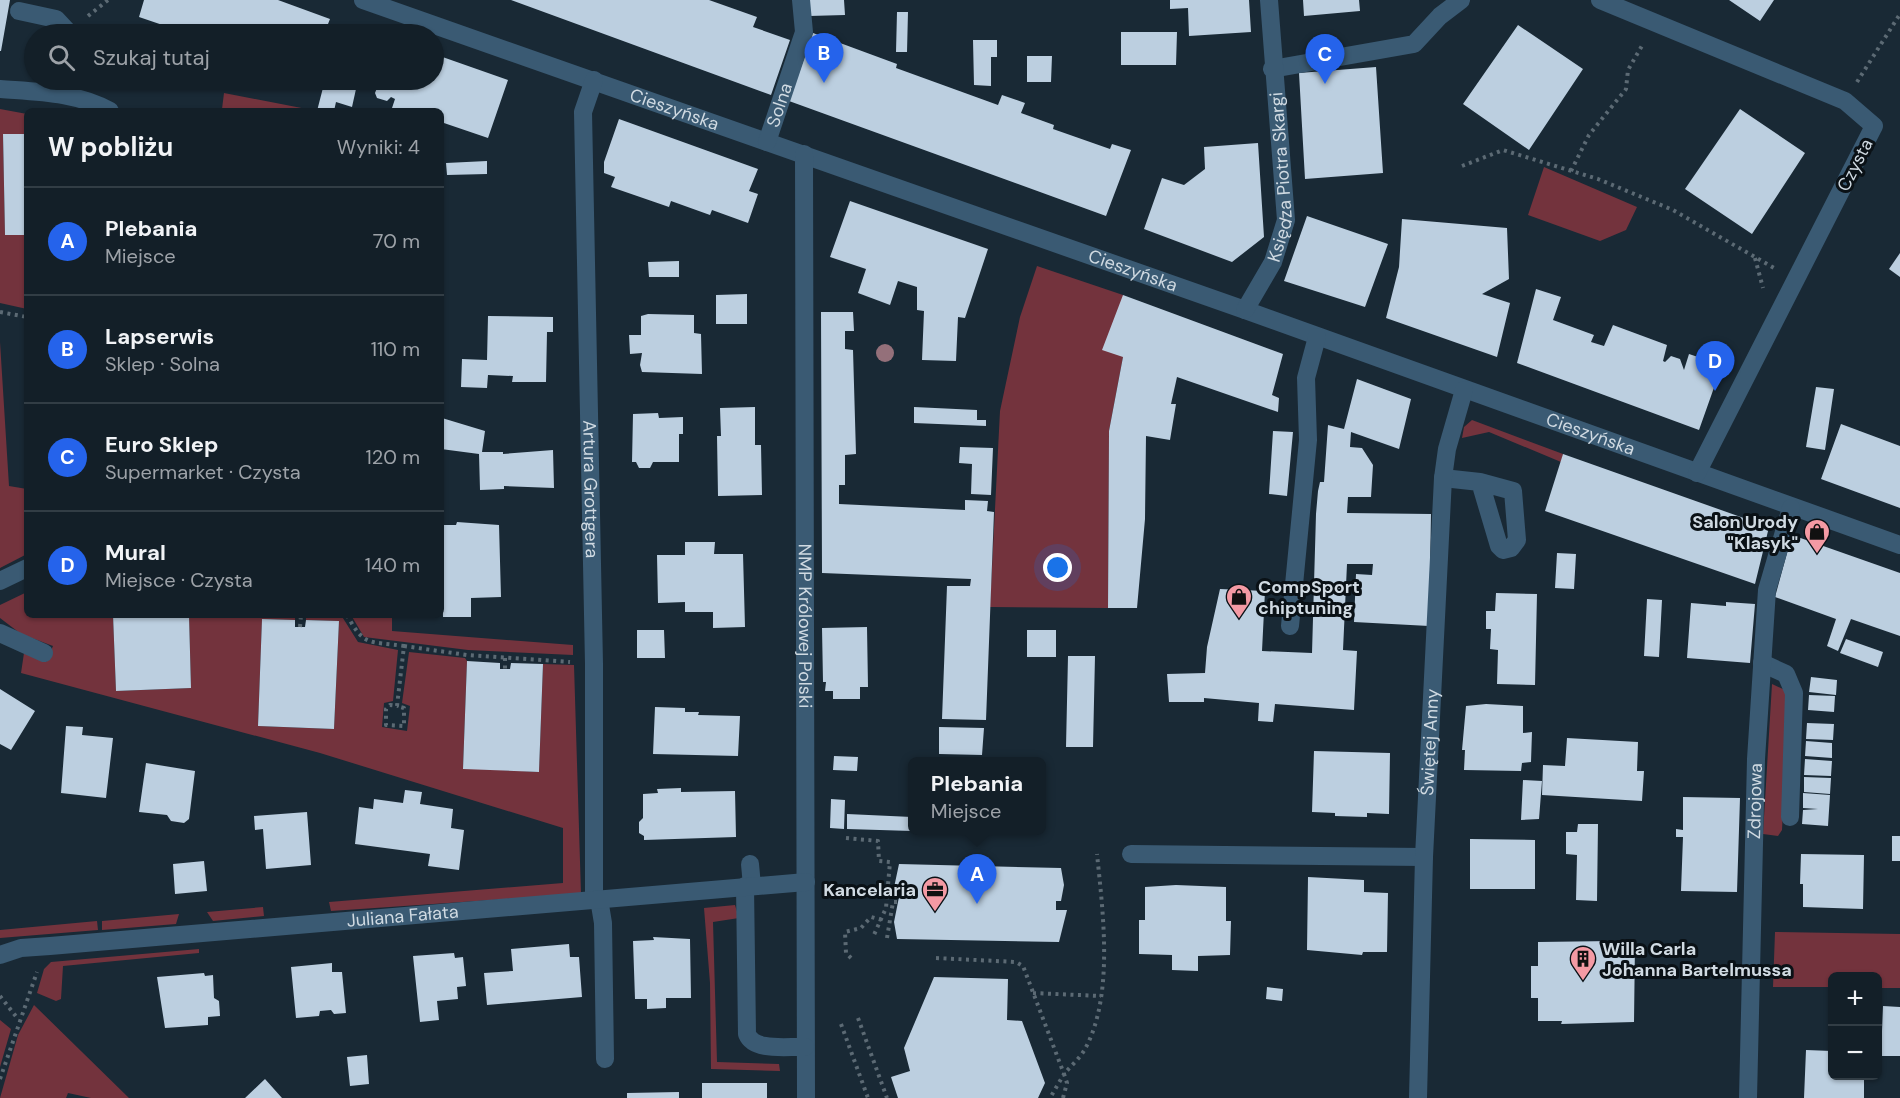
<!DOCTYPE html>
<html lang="pl">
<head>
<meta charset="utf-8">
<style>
  body { margin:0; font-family:"DM Sans",sans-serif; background:#1c2730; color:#f1f3f6 }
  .controls { position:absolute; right:18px; bottom:18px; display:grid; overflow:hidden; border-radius:9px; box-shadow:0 2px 4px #0004 }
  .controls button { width:54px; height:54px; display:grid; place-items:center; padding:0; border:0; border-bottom:2px solid #323d45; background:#131f28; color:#f1f3f6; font:30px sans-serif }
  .you { position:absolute; left:1058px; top:568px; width:21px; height:21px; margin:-15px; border:4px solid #fff; border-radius:50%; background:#1a73e8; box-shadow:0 0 0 9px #1a73e833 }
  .badge { display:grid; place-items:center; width:39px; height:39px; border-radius:50%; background:#2563eb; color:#fff; font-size:20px; font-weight:700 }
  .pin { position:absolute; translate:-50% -50px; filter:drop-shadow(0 2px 3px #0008) }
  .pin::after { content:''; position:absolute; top:32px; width:21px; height:18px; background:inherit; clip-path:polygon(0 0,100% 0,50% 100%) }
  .popup { position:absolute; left:908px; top:757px; width:138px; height:78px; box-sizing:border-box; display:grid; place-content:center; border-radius:9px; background:#131f28; filter:drop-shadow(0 2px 4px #0005); font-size:20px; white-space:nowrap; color:#9da2a8 }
  .popup b { font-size:22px; color:#f1f3f6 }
  .popup::after { content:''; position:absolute; left:50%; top:100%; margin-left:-12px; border:12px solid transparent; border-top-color:#131f28 }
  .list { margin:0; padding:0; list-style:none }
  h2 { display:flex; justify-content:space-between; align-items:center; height:78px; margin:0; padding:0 24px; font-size:26px }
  h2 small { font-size:20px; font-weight:400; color:#9da2a8 }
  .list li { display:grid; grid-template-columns:39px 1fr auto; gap:18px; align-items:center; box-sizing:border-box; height:108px; padding:0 24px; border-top:2px solid #323d45 }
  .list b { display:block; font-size:22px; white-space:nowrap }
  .list p { margin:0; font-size:20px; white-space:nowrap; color:#9da2a8 }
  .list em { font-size:20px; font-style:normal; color:#9da2a8 }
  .icon { flex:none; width:33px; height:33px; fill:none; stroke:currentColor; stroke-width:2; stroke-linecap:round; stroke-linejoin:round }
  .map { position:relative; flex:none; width:1900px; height:1098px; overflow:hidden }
  .search { position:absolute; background:#131f28; box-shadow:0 2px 4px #0004; left:24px; top:24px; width:420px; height:66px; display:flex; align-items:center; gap:15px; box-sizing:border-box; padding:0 21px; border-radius:33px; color:#9da2a8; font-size:22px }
  .panel { position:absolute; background:#131f28; box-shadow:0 2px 4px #0004; left:24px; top:108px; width:420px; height:510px; border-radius:9px }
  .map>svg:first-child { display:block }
  .green { fill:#73333d }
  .building { fill:#bccfe0 }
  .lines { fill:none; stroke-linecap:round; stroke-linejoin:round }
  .path { stroke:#5c6a74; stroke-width:4; stroke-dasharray:3 4.5; stroke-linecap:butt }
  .minor { stroke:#3a5a73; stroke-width:18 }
  .tree { fill:#94707a }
  .labels { text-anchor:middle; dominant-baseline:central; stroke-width:6; stroke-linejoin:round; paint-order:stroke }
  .street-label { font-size:18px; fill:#d0dae2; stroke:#0a1116 }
  .poi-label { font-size:18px; font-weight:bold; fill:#d0dae2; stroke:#0a1116; text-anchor:end }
</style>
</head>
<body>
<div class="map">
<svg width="1900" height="1098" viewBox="0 0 1900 1098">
  <rect width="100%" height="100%" fill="#192935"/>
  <!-- green -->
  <path class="green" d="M224,93L317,111H230L222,109Z
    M0,109L27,114V134H3L5,235H27V309L0,303Z
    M1544,167L1637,207L1626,230L1600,241L1528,215Z
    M1037,266L1123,295V357L1109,431L1108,608L990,607L1000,411L1020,317Z
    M0,342L9,486L27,489V554L0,568Z
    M1472,420L1563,454L1561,462L1489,432L1462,438L1464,427Z
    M27,592V615H113L116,691L191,688L189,615H295V620L262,619L258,726L334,729L339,621L306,620V615H341L358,642L398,650L393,701L384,703L382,727L407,731L410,706L402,703L409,652L465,658L467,661L463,768L539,772L543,664L574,665L581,894L331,911L329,902L563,883V828L320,753L21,673L24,653L46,662L53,646L21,634L0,618V605Z
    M351,615H392V631L573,645V655L468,650L364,637Z
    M1772,684L1785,690L1788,711L1782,830L1778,836L1763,834Z
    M735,905L739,918L713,922L717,1062L779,1064L780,1071L711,1069L710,983L704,908Z
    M263,907L264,916L213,921L207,912Z
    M179,914L176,924L102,930V921Z
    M97,921L98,930L0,938V930Z
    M1775,932L1900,934V988H1878V976H1832V987H1773Z
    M199,949V953L63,966L61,999L56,1001L37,993L44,969L51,962Z
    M34,1005L129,1098H91L68,1093L66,1098H0L18,1035Z
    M0,1020L11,1029L0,1067Z"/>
  <!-- building -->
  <path class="building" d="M0,0H10L1,51H0Z
    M144,0H278L330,19L324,34H189L139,17Z
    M511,0H709L757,17L753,27L790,40L771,95Z
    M809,0H844L845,15L809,16Z
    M1170,0H1249L1251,32L1189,36L1188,8L1170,9Z
    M1303,0H1359L1360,11L1304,16Z
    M1729,0H1774L1760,21Z
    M897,12H908L907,52H896Z
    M1518,25L1583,69L1529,150L1463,104Z
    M1121,32H1177L1176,65H1121Z
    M813,33L897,64L896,68L998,105L1002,95L1025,103L1021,113L1054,125L1053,129L1110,149L1112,144L1131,150L1106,216L789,101Z
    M973,40H997V57H991V86L974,85Z
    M434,54L508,80L488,138L441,122V111H391L395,99L391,97L387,101L377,98L375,93L380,80H434Z
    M1027,56H1052L1051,82H1027Z
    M1376,67L1383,173L1305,179L1299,73Z
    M325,80H358L352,107L336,102L334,111H317Z
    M1740,109L1805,153L1752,234L1685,189Z
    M619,119L758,169L749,191L758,194L748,223L712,210L710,215L671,201L669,207L611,187L615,177L604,173V162Z
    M3,134H27V235H5Z
    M1258,143L1264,237L1232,262L1144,229L1162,178L1184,185L1205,169L1204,147Z
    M487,161V174L447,175L446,163Z
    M850,201L988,249L965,318L958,317L956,361L922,360L924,311L917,310V287L898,281L890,305L858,293L866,269L830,257Z
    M1307,216L1388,244L1365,307L1284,281Z
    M1402,219L1507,228L1509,279L1482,294L1510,303L1497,357L1386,318L1399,267Z
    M1900,253V277L1889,269Z
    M679,261V277H649L648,262Z
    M1536,289L1561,297L1553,320L1594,335L1591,342L1604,346L1613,325L1667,345L1663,361L1665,362L1671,356L1680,359L1684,370L1689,354L1722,365L1699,430L1517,363Z
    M747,294V324H716V295Z
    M1123,295L1283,354L1272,395L1279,398L1278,412L1177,377L1171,404H1176L1170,440L1146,436L1145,519L1137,608H1108L1109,431L1123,357L1102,350Z
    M821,312H853L854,331H845V349L853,350L856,454L845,455V485H839V504L965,510V500L988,501L987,511L994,512L986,720L942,719L947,586H970L971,579L822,573Z
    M648,314L694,315V333L701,334L702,374L642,372L640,365L642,353L630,354L629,335H641V316Z
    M488,316L553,317V332H547L546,382H512L513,376L488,375L487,388L461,387L462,359L487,360Z
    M1357,379L1411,399L1399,449L1351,432L1350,447L1362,448L1373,465L1371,497H1348L1347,513L1431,514L1429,626L1354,622L1356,574L1372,575L1373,564H1347L1343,650L1357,651L1354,710L1275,704L1273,722L1258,721L1259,703L1204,698V702H1169L1167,674L1205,673L1207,647L1220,589L1265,591L1262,651L1312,653L1316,514L1318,491L1320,482H1324L1328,425L1344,429Z
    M1816,387L1834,389L1825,450L1806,447Z
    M755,407V445H761L762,495L718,496L717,436H721L720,408Z
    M914,407L977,410V420H986V426L914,423Z
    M658,413L659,418L683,417V434H679V462H653L650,468H639L636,462H632L633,414Z
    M442,418L485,431L482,452H503V454L553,450L554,488L504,486V489L480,490L479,454L441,449Z
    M1841,424L1900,446V508L1821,479Z
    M1273,431L1293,432L1287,496L1269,494Z
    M960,447L993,448L991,495L971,494L972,464L959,463Z
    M1563,454L1769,527L1755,584L1545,511Z
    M457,522L499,525L501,597L471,598V617H443L441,525H456Z
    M1792,535L1900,573V636L1851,619L1838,651L1827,646L1836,619L1775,597Z
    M685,542H715L714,554H743L745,627L713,628V612H685V602L658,603L657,555H685Z
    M1557,553L1576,554L1574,589L1555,588Z
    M1496,593L1537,594L1535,685L1497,684L1498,650L1490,649L1491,629H1486V611H1495Z
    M1647,599L1662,600L1659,657L1644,656Z
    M1726,602L1755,604L1750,663L1687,658L1691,603L1726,606Z
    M113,615H189L191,688L116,691Z
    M262,619L295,620V627H305L306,620L339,621L334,729L258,726Z
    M867,627L868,687H860V699H833V691H825L826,682H823L822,628Z
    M637,630H664L665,658H637Z
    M1027,630H1056V657H1027Z
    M1846,639L1883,652L1878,667L1840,653Z
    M1068,656H1095L1093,747H1066Z
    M467,661L500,663V669H510L511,663L543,664L539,772L463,769Z
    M1811,677L1837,680L1836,695L1809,692Z
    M0,689L35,711L11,750L0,744Z
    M1809,695L1835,696L1834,712L1808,710Z
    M1486,704L1523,706V733L1532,732L1531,762L1522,763L1521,771L1464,770L1465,750H1462L1466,706Z
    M655,707L685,708V712H699L698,715L740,716L738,756L653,754Z
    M1807,723L1834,724L1833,740L1806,739Z
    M66,726L83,727L82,735L113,738L106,798L61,793Z
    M939,727L984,728L982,755L939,754Z
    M1567,738L1638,742L1637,771H1644L1642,801L1542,795L1543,765L1565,766Z
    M1806,741L1832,743V758L1805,756Z
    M1314,751L1390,753L1389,814L1367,813V817L1335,816V813L1312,812Z
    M834,756L858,757L857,771L833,770Z
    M1805,759L1832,761L1831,776L1804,775Z
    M146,763L195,771L189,819L184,823L171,821L167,815L139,812Z
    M1804,777L1831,778L1830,794L1804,792Z
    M1523,780L1542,781L1539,819L1521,820Z
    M681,788V792L735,791L736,837L644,840V836L639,833V822L643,818V794L658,793L657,789Z
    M405,790L422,792L420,804L453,809L451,828L464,830L459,870L428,866L430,854L355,844L359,807L373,809L374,799L403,803Z
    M1803,793L1830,795L1828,826L1802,824L1803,810L1818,809L1803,808Z
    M1683,797L1740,798L1737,892L1681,891L1683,837H1676V829L1683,830Z
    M831,799L845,800L844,829L830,828Z
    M307,812L311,865L266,869L263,829L255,830L254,816Z
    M847,814L912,817V831L847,829Z
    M1578,824H1598L1597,901L1576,900L1577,855L1566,854V832H1577Z
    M1892,836H1900V861H1892Z
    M1470,839L1535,840V889H1470Z
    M1801,854L1864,855L1863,909L1803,907V884H1800Z
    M204,861L207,891L175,894L173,864Z
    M899,864L1061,868L1064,885L1061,901H1056V910H1067L1059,942L897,939L894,922L899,897H892Z
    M1308,877L1364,880V892L1388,893L1387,952H1363L1362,955L1307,950Z
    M1176,885L1226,887V921H1231L1230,955L1198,956V971L1172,970V955L1139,954V920H1145V887Z
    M653,937L690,939L691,998H666V1008L647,1009V999H635L633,941L654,940Z
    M1612,941L1611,943H1635L1634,1022L1561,1024L1562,1021H1538V998H1531V966H1538V942Z
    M569,944L570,957H579L582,997L487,1005L484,973L513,971L511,949Z
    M454,953L455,958L463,957L466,986L457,987L458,999L437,1001L439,1020L420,1022L413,956Z
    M332,963V972H342L346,1013L334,1014L331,1010L320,1011L319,1016L296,1018L291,967Z
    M204,973L205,976L213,975L214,998L219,1001L220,1016L208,1017V1025L165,1028L157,977Z
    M934,977L1008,979L1007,1020L1022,1021L1045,1083L1038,1098H898L891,1077L910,1071L904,1048Z
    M1267,987L1283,989L1282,1001L1266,999Z
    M1883,1006L1900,1007V1056H1881Z
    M1806,1050L1832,1051V1076H1864V1098H1804Z
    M367,1055L369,1084L350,1086L347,1057Z
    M265,1079L282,1098H245Z
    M702,1083H767V1098H702Z
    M679,1092V1098H627V1093Z"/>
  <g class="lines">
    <!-- path -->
    <path class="path" d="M88,16L108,0
      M1857,82L1900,14
      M1462,166L1503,150L1598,179L1673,210L1774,268
      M1571,171L1589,135L1626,89L1628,70L1643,44
      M1755,258L1763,288
      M0,312L27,317
      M347,615C364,647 369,641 404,646L397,706L390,705L386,709V725L404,726V708L397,706
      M300,627L301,615
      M404,646L467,655L570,662
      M505,658V669
      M846,838L878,841L879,861L890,862L886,908L873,937
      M887,938L893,902H899
      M851,958L846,953L845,932L861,928L871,917L882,920
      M936,958L1016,962L1023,966L1064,1074L1050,1098
      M1033,993L1101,996
      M0,996L18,1019
      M858,1018L887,1098
      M841,1024L868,1098
      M0,1079L37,972
      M1063,1098L1067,1083L1064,1074C1071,1066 1080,1058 1085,1049C1114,996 1103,913 1097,854"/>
    <!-- minor -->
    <g class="minor">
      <path id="s1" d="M363,0L1245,310L1900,545"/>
      <path d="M1600,0L1845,101L1874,126L1697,473"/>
      <path d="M19,11L56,19L70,34"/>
      <path d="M1272,69L1414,44L1440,16L1461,0"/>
      <path id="s2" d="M594,80L583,112L594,664V899"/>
      <path d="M0,89C39,92 75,92 110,111"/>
      <path id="s3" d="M767,142L804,32L801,0"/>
      <path id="s4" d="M804,154L806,1098"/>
      <path id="s5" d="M1245,310L1273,262L1286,220L1269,0"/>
      <path d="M1443,478L1480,482L1513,491L1517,540L1511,548L1503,550L1499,546L1480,482"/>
      <path d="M0,581L27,568"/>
      <path d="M1290,626L1308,440L1306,378L1317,337"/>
      <path d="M0,633L44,653"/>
      <path d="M1762,663L1786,674L1794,693L1790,817"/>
      <path d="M1131,854L1424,857"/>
      <path d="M750,864L752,886"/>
      <path d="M745,886L747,1034C754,1052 788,1046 805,1047"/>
      <path d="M599,899L603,923L605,1059"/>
      <path id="s6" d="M0,955L21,948L50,946L806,882"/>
      <path id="s7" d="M1418,1098L1424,857L1443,478L1447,449L1464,390"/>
      <path id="s8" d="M1748,1098L1756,759L1767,590L1791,508"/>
    </g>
  </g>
  <!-- trees -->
  <circle class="tree" cx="885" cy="353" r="9"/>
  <!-- icons -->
  <defs>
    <symbol id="shop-pin" viewBox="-11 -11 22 30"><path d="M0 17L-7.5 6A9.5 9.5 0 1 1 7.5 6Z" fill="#f49aa4" stroke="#0a1116"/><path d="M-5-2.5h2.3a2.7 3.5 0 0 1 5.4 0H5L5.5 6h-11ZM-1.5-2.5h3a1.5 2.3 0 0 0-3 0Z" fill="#111"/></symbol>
    <symbol id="office-pin" viewBox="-11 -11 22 30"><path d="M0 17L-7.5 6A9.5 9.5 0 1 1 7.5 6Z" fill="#f49aa4" stroke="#0a1116"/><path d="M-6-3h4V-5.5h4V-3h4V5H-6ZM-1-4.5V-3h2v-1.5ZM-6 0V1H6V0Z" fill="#111"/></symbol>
    <symbol id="building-pin" viewBox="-11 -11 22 30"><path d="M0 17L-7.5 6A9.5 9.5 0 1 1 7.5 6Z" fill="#f49aa4" stroke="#0a1116"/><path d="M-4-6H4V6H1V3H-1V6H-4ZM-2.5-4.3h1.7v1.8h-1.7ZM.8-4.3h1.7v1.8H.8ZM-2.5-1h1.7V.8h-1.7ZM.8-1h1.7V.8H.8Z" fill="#111"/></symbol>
  </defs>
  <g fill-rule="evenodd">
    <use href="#shop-pin" x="1802" y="517" width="30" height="40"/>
    <use href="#shop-pin" x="1224" y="582" width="30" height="40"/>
    <use href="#office-pin" x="920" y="875" width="30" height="40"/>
    <use href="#building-pin" x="1568" y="944" width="30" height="40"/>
  </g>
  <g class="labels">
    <!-- street labels -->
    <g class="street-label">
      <text stroke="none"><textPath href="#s3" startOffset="39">Solna</textPath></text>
      <text stroke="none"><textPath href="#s1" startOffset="330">Cieszyńska</textPath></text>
      <text transform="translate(1855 165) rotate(-63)">Czysta</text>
      <text stroke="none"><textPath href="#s5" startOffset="142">Księdza Piotra Skargi</textPath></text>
      <text stroke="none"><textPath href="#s1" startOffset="816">Cieszyńska</textPath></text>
      <text stroke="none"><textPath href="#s1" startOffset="1302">Cieszyńska</textPath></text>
      <text stroke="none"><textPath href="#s2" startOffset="411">Artura Grottgera</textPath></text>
      <text stroke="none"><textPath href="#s4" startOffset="472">NMP Królowej Polski</textPath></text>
      <text stroke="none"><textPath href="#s7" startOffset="356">Świętej Anny</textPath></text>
      <text stroke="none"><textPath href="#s8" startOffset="297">Zdrojowa</textPath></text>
      <text stroke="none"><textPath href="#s6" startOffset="405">Juliana Fałata</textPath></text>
    </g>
    <!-- poi labels -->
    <g class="poi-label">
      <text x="1798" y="522">Salon Urody<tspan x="1798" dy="21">"Klasyk"</tspan></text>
      <text x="1258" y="587" text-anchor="start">CompSport<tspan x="1258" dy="21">chiptuning</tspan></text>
      <text x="916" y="890">Kancelaria</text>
      <text x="1602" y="949" text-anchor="start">Willa Carla<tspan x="1602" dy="21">Johanna Bartelmussa</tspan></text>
    </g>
  </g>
</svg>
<div class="controls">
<button>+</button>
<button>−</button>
</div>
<div class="you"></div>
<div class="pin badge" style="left:977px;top:904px">A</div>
<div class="popup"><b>Plebania</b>Miejsce</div>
<div class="pin badge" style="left:824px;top:83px">B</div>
<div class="pin badge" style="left:1325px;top:84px">C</div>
<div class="pin badge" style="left:1715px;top:391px">D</div>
<div class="search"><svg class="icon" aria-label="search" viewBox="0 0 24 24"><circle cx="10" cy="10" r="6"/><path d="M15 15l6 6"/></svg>Szukaj tutaj</div>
<section class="panel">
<h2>W pobliżu<small>Wyniki: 4</small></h2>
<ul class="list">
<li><span class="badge">A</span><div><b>Plebania</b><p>Miejsce</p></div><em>70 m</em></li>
<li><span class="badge">B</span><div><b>Lapserwis</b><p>Sklep · Solna</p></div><em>110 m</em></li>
<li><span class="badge">C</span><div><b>Euro Sklep</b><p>Supermarket · Czysta</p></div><em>120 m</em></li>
<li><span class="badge">D</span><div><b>Mural</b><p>Miejsce · Czysta</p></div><em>140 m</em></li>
</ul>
</section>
</div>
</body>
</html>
